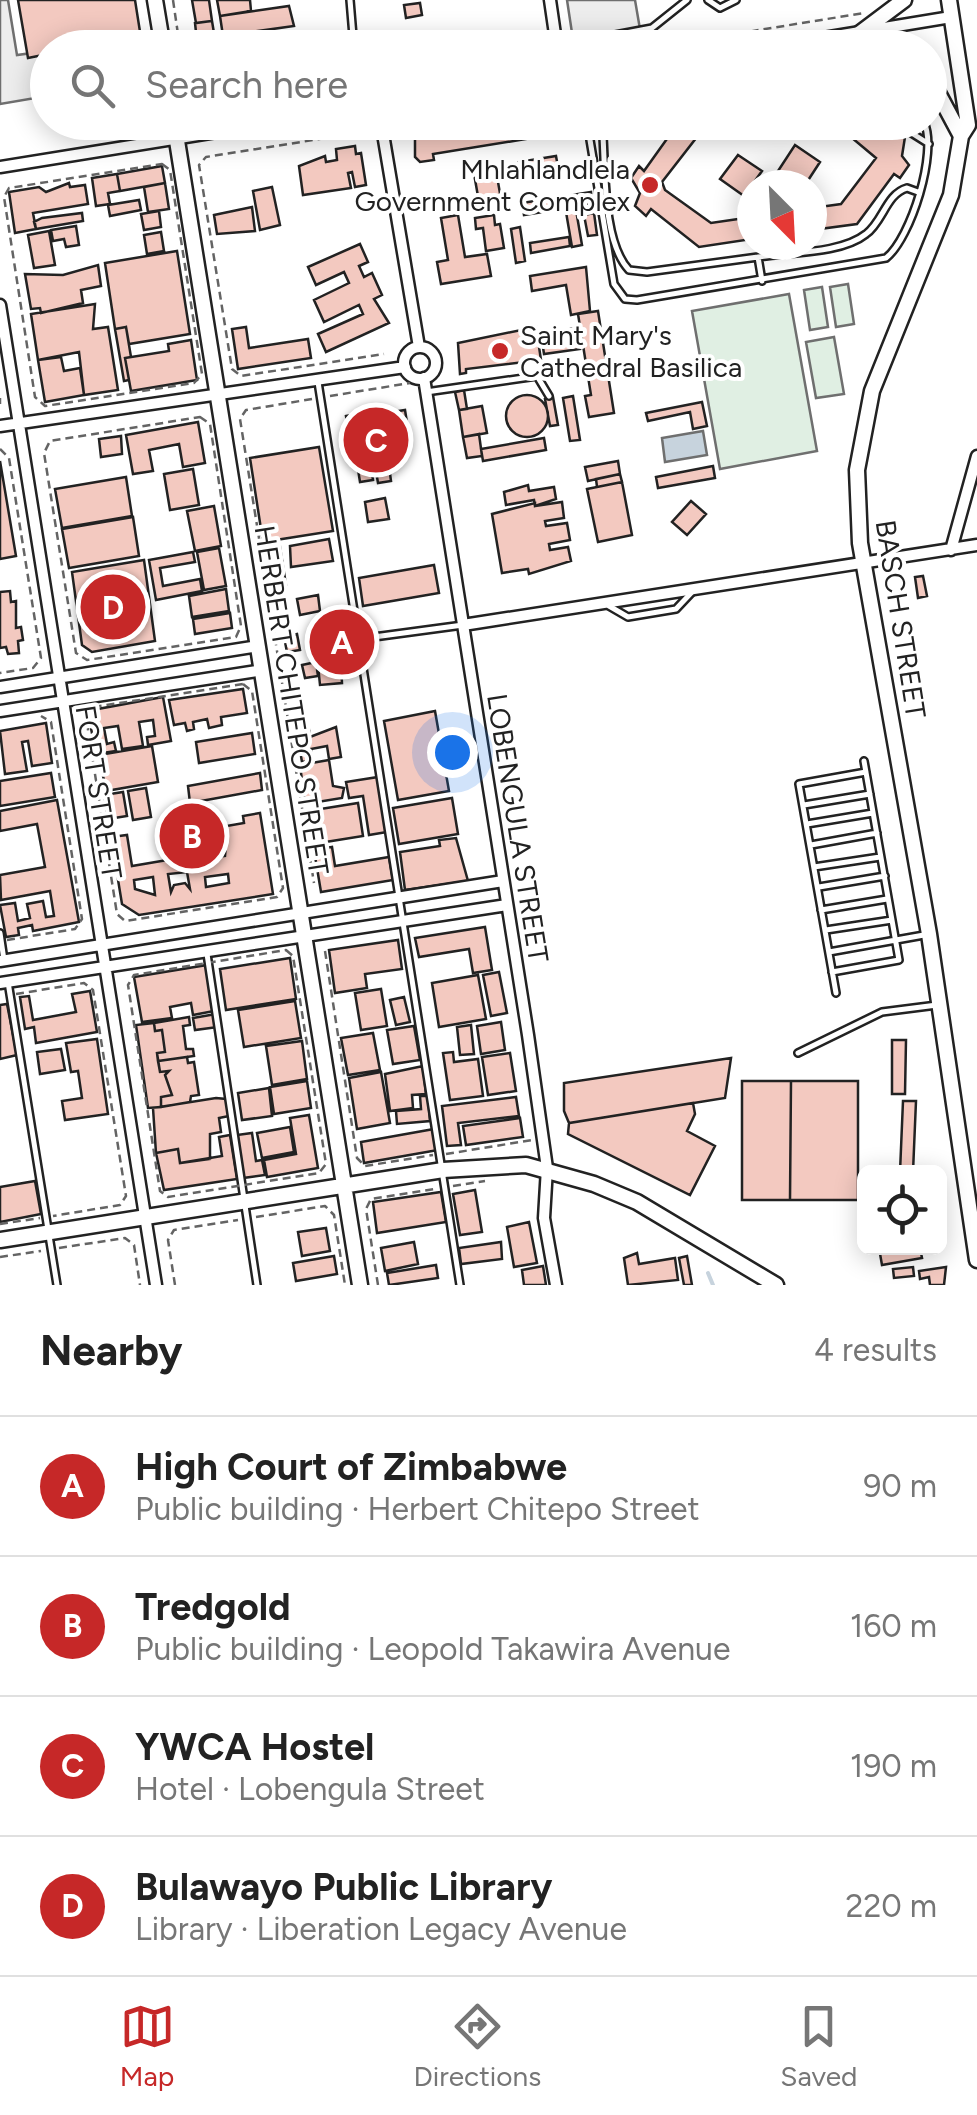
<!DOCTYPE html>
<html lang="en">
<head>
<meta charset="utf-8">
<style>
  body { margin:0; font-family:Figtree,sans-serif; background:#f6f6f6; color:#222 }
  .controls { position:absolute; right:30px; bottom:30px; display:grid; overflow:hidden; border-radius:15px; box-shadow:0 5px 25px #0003 }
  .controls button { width:90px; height:90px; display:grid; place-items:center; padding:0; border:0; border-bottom:2px solid #e0e0e0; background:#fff; color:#222; font:50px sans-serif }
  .compass { position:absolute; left:737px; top:170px; width:90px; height:90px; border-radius:50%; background:#fff; box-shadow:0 5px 25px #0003; rotate:156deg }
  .you { position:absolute; left:452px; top:752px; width:35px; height:35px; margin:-25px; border:8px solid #fff; border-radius:50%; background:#1a73e8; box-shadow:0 0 0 15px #1a73e833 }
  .badge { display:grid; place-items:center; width:65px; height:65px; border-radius:50%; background:#c62828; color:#fff; font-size:32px; font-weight:700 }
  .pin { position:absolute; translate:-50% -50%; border:5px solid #fff; box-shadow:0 2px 10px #0006 }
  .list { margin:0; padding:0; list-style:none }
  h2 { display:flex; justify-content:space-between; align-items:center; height:130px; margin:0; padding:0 40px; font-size:42px }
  h2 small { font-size:32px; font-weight:400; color:#767676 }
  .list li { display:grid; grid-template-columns:65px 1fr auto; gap:30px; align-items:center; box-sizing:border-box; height:140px; padding:0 40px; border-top:2px solid #e0e0e0 }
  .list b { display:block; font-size:38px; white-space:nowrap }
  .list p { margin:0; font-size:32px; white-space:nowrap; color:#767676 }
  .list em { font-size:32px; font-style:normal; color:#767676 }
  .icon { flex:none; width:55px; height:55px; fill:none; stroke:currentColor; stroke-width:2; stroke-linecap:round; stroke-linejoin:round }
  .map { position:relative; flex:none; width:977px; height:1285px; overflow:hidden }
  .search { position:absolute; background:#fff; box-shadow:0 5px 25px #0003; left:30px; right:30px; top:30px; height:110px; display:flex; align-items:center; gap:25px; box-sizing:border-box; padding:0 35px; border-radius:55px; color:#767676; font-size:38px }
  .sheet { height:690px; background:#fff }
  nav { display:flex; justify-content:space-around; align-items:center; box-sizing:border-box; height:140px; border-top:2px solid #e0e0e0; background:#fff; font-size:28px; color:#767676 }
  nav a { display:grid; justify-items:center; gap:5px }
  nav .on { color:#c62828 }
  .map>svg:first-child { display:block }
  .green { fill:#e0efe3; stroke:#6f6f6f; stroke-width:2.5 }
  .parking { fill:#ededed; stroke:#6f6f6f; stroke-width:2.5 }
  .water { fill:#c7d3dd; stroke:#6f6f6f; stroke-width:2.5 }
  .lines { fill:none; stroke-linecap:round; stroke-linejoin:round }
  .stream { stroke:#c7d3dd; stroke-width:4 }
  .building { fill:#f3c9c0; stroke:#222; stroke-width:2.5; fill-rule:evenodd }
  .lane-casing { stroke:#222; stroke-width:10 }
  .street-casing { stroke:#222; stroke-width:15 }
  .secondary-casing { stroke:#222; stroke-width:19 }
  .path { stroke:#646464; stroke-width:2.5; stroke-dasharray:8 5; stroke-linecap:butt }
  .lane { stroke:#fff; stroke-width:5 }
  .street { stroke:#fff; stroke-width:10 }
  .secondary { stroke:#fff; stroke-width:14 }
  .poi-dot { fill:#c62828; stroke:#fff; stroke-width:4 }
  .labels { text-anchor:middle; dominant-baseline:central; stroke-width:8; stroke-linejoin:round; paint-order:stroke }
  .poi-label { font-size:28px; fill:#222; stroke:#fff; text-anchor:end }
  .street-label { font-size:28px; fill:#222; stroke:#fff }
</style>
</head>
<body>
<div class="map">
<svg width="977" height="1285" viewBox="0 0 977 1285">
  <rect width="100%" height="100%" fill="#fff"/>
  <!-- green -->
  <path class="green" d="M848,284L854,324L836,327L830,287Z
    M822,287L828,327L810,330L804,290Z
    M789,294L817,451L720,469L692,311Z
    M834,337L844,394L816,398L806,342Z"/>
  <!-- parking -->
  <path class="parking" d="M0,0H8L17,55L47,51V96L0,104Z
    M567,0H635L641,35L574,46Z"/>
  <!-- water -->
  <path class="water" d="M703,431L707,455L665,462L662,438Z"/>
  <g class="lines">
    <!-- stream -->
    <path class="stream" d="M708,1273L713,1285"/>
  </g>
  <!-- building -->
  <path class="building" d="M18,0H135L141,38L87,48H48V54L28,58Z
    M192,0H209L212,21L196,23Z
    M217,0H250L251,11L220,16Z
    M420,3L422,15L406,18L404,5Z
    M289,6L294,26L223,36L220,16Z
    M212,21L215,39L208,41L209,48L189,45L187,33L196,32L195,23Z
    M268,33L270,48H224L245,42L244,36Z
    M524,122L526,139L433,154L434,160L420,162L415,157V132L430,130V136Z
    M679,122H797L697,137L662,182L665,190L711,223L752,217V239L699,247L651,209L646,216L635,206L640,193L631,178L639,166L644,171Z
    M833,122H872L888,134L893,128L905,137L902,156L909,165L900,178L894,174L857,224L812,230V208L841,204L876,158Z
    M795,145L820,162L805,185L778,171Z
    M355,146L356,154L361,153L366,185L355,187L352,172L348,173L351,188L303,195L299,166L325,156L326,162L337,160L336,149Z
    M738,155L762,171L744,196L720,179Z
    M556,156L559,173L521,179L519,162Z
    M495,165L501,199L479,202L473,168Z
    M162,166L165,183L120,191L117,174Z
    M117,174L120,191L108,193L110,204L96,206L92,178Z
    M69,183L70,187L85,185L88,204L33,213L36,229L15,233L9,192L39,187L46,192Z
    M165,183L169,209L148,212L144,187Z
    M272,187L280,225L260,230L253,191Z
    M591,192L592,204L524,215L522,203Z
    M139,200L141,210L110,216L108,205Z
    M252,207L255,231L217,234L214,215Z
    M576,210L582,245L572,247L566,212Z
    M159,211L161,227L144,230L141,214Z
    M82,213L83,221L36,229L34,222L42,218Z
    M594,213L597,235L588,236L584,215Z
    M458,215L465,257L487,254L491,276L441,284L437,262L448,260L441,218Z
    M494,215L495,225L500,224L504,248L486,251L483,228L476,229L475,218Z
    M76,226L79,245L66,247L64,239L53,241L51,230Z
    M520,227L525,261L516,263L511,229Z
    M49,231L55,265L34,268L28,235Z
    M161,232L164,251L147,254L144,235Z
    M569,237L570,246L531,253L530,243Z
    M360,244L368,262L359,266L364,277L372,273L382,295L374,299L389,323L326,352L318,334L363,314L359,305L324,322L314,300L349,283L344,272L316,285L308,267Z
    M177,251L190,334L129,344L126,327L115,329L105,263Z
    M98,265L101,286L81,290L83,303L41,313L40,308L31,309L25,274L63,275Z
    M586,267L590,311L571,315L566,285L532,291L530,276Z
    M95,304L93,329L108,327L118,390L84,395L79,352L38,360L31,314Z
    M598,311L614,413L589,417L585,396L591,395L578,314Z
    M126,327L131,357L125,358L129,380L124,381L115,329Z
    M246,327L249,348L308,339L311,358L238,369L232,329Z
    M536,327L541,360L466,369V373L460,374L458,343Z
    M576,328L580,349L544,354L541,334Z
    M191,340L197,380L131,391L125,358L169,351L168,344Z
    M61,357L64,371L80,368L84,395L45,402L38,360Z
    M464,390L467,409L459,410L455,392Z
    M506 416a21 21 0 1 1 42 0a21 21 0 1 1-42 0Z
    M573,396L580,440L570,441L563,398Z
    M553,397L558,425L550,426L545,399Z
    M702,402L707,426L693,429L690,412L648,421L646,413Z
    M482,406L487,433L463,437L459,410Z
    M405,410L410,442L351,452L346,416L357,414L360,432L383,429L380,414Z
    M198,422L205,463L183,467L179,444L149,450L153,471L133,474L126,435Z
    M479,434L482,456L467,458L463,437Z
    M121,436L122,454L101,457L99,439Z
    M544,438L546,450L483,461L481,449Z
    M319,447L333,531L263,542L250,458Z
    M387,451L391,481L378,483L373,453Z
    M0,461L16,556L0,559Z
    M370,461L373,480L360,482L357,463Z
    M618,461L620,474L588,481L585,467Z
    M713,466L715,478L658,488L656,477Z
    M193,469L199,505L170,510L164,474Z
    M620,474L622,482L597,487L596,479Z
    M126,477L132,516L62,528L55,489Z
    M622,482L632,535L598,542L587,489Z
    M528,485L529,491L554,487L556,499L535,506L534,500L506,505L504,492Z
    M385,498L389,519L368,522L365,502Z
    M691,501L706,514L687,535L672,522Z
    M562,502L564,518L545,521L546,526L567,523L570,540L549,544L550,550L568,547L571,561L529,574L528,569L502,573L492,514L535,503V506Z
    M214,506L221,546L195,551L187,511Z
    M133,517L139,556L69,568L62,529Z
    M329,539L333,561L291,567L290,546Z
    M280,547L286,585L270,587L264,550Z
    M219,548L226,586L204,590L197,552Z
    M193,552L195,562L160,568L163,586L200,579L202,591L156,600L149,560Z
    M144,560L155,641L92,652L82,645L72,572Z
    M434,565L439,593L363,606L359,578Z
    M923,576L927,596L918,598L915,577Z
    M226,589L229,611L192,617L189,596Z
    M10,591L11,602L16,601V628L21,627L23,640L18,641L19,653L8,654L6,647L0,648V592Z
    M318,595L320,611L300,615L297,599Z
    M230,613L232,628L195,634L193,619Z
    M352,618L360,660L341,663L334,621Z
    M297,634L300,650L287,652L284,637Z
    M316,662L318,676L305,678L302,665Z
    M341,663L342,683L320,685L318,665Z
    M243,689L247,713L221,717L222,725L209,728L207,719L193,722L194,729L187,731L185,723L174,725L169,700Z
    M163,697L171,741L148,745L147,737L155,736L153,720L139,722L143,746L122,749L118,726L104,728L107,744L114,742L116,751L96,754L89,718L98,709Z
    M435,711L449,791L398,800L384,721Z
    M46,723L52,763L32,766L28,741L22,742L27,771L5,774L0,731Z
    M336,727L341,757L329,759L327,746L311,749L313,760L302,762L297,733L309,730L310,737Z
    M252,733L255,754L199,763L196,742Z
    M152,746L158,782L106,791L99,755Z
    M329,760L333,786L344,788L342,798L305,804L300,765Z
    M51,773L55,797L0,806V781Z
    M260,773L262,790L190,803L188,786Z
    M378,777L387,832L369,835L363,796L349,798L346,782Z
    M146,788L151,817L133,820L128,791Z
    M123,792L127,816L108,819L104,795Z
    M452,798L458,834L399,844L393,808Z
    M57,800L79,922L33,931L32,925L18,928L19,935L6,937L0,905L15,903L18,921L30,918L27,904L43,901L46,917L54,916L50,891L1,900L0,875L45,867L37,824L0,831V811Z
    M358,803L363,836L313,844L308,811Z
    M260,813L273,894L139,915L122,904L111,837L127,835L132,866L185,857L181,834L244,823L243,816ZM226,844L225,856L202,859L200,848ZM187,872L190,889L185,883L174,885L171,892L168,874ZM228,874L229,883L206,887L205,877ZM153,877L155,895L135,889L134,880Z
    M456,838L468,881L405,890L400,852L440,846L439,840Z
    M332,847L335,866L389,857L393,880L321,892L314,850Z
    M485,927L492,970L473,973L469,949L419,957L415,938Z
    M398,940L402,969L365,974L367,988L335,993L329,950Z
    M290,958L296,999L226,1010L220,969Z
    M207,965L214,1011L193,1015L191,1003L170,1007L172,1018L142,1022L134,977Z
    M499,972L507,1013L491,1016L483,975Z
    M478,975L486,1019L439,1027L432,983Z
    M381,989L387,1026L361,1030L355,993Z
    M90,991L97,1032L36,1043L34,1027L25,1029L20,997L29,996L33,1020L76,1012L72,994Z
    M404,997L410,1022L396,1025L390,1000Z
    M295,1001L301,1038L244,1047L238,1010Z
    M7,1004L17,1055L0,1059V1005Z
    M216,1014L218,1027L195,1030L193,1018Z
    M189,1017L190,1025L183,1026L186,1049H193L194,1056L158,1061L157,1053L165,1052L162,1030L155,1031L154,1023Z
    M501,1022L505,1050L481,1054L477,1026Z
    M154,1023L155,1031L162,1030L165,1052L157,1053L160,1072L169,1071L165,1075L172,1095L161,1097V1107L148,1108L136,1025Z
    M471,1025L474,1054L460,1055L457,1027Z
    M414,1026L420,1060L393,1064L387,1030Z
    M373,1033L380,1070L348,1075L341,1038Z
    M97,1039L108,1114L65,1120L62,1101L82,1098L78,1071L71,1072L66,1043Z
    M892,1040H906L905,1094H892Z
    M302,1041L307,1079L272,1085L266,1046Z
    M61,1049L65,1070L40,1074L37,1052Z
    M453,1052L454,1062L478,1059L483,1096L450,1100L443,1053Z
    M510,1053L516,1091L488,1095L482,1057Z
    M187,1057L188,1063L194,1062L199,1095L191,1096L190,1102L161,1107V1097L172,1095L165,1075L169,1071L160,1072L158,1061Z
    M731,1058L725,1098L569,1123L564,1111V1083Z
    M423,1066L426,1094L412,1095L413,1108L390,1111L385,1074Z
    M381,1072L390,1123L357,1129L349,1078Z
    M307,1081L311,1108L274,1114L270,1087Z
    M742,1081H791L790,1200H742Z
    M791,1081H858V1200H790Z
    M269,1088L272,1116L242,1120L238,1093Z
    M420,1096H428L430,1121L397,1124L396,1111L421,1109Z
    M516,1097L519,1116L458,1123L461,1145L447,1146L442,1106Z
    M216,1098L226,1099L229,1116L219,1118L221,1132L210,1134V1159L180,1163L178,1149L156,1153L153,1108Z
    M903,1101H916L913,1172H900Z
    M693,1103L695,1114L687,1131L715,1146L690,1195L568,1134L569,1123Z
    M309,1115L318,1168L267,1177L264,1160L296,1154L290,1118Z
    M520,1118L523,1137L466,1145L463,1126Z
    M290,1127L294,1152L262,1158L257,1133Z
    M434,1129L438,1150L364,1163L361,1142Z
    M252,1133L256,1161L262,1160L265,1175L243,1178L237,1135Z
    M230,1135L237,1179L164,1190L156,1153L178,1149L180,1163L222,1156L219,1137Z
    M35,1181L41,1214L0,1222V1187Z
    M475,1190L482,1232L460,1235L453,1194Z
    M441,1192L446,1222L377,1233L373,1202Z
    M529,1222L537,1263L514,1267L507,1227Z
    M326,1228L330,1251L302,1256L298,1232Z
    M414,1242L418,1264L385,1271L381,1248Z
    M501,1242L502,1259L461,1264L459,1248Z
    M879,1248H920L922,1258L882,1265Z
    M637,1253L639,1264L675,1258L678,1280L628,1285L624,1258Z
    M334,1256L337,1274L296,1281L293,1263Z
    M687,1256L692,1285H684L679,1258Z
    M436,1265L438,1278L389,1285L387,1273Z
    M543,1266L546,1285H524L522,1270Z
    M913,1267L914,1276L894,1278L893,1269Z
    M946,1267L944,1285H930L929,1277L920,1279L919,1271Z"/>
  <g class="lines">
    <defs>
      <path id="lane" d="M350,0L354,48
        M708,0L720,8L736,0
        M557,46L652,28L687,0
        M587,122L614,284L625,299L637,300L886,258C911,238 938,152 924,122
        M602,122C606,162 601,240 629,270L647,272L758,257L762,281
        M894,122L929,144
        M758,257C789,252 841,254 866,234C883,222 886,194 907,188L918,192
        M318,382L460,1285
        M426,392L537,376L549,396
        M609,606L628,617L676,609L692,592
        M359,639L463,625
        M804,805L870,794
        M807,824L873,813
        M811,845L877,833
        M814,867L880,857
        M819,887L885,876
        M821,910L887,899
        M826,930L892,920
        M0,933L4,960
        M829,952L924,935
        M207,954L257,1285
        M832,972L899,960L864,761
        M8,982L57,1285
        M836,993L799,784L866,772
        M798,1053L882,1012L937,1005"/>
      <path id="street" d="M550,0L557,48
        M763,48L951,17
        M381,122L419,347
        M0,167L279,122
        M0,305L156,1285
        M404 363a16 16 0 1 1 32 0a16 16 0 1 1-32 0Z
        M424,378L528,1035L547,1168L544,1218L556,1285
        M0,426L405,367
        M951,550L977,456
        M463,625L977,545
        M0,687L258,646
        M0,711L263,670
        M0,961L503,881
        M0,983L507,905"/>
      <path id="secondary" d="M155,0L163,48
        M949,0L968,125L961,136L951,195L872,391L857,470L860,543L929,934L977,1260
        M889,48L860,33L904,0
        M930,78L961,136
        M174,122L360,1285
        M0,1240L443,1170L526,1165L594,1184L637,1202L776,1285"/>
    </defs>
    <!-- lane casing -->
    <use href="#lane" class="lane-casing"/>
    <!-- street casing -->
    <use href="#street" class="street-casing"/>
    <!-- secondary casing -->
    <use href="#secondary" class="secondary-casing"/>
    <!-- path -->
    <path class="path" d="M173,0L180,48
      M648,48L864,13
      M401,126L422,122
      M364,132L206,157L199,165L232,369L241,376L384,354
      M162,164L170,170L202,374L194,383L45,406L35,397L4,197L9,188Z
      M330,396L410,383
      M0,398V404
      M312,399L246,410L240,419L314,883
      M200,417L210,424L241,626L236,637L87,660L76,653L44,453L50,441Z
      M0,449L9,458L41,658L33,668L0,673
      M243,684L252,691L283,888L277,897L125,921L117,914L86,717L94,707Z
      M7,940L75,929L82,919L51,722L41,716
      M286,950L293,956L326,1164L319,1173L168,1197L160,1191L128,985L134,975Z
      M325,951L357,1158L365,1166L433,1155
      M16,994L84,983L93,990L126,1196L120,1205L53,1216
      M446,1154L532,1140
      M453,1186L485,1181
      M256,1217L325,1206L334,1215L345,1285
      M0,1224L40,1218
      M59,1248L125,1238L134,1245L140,1285
      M0,1257L41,1251
      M175,1285L168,1240L174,1230L238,1220
      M378,1285L366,1209L371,1199L435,1189"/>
    <!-- lane -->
    <use href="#lane" class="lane"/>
    <!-- street -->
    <use href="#street" class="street"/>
    <!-- secondary -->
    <use href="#secondary" class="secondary"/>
  </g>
  <!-- markers -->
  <g class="poi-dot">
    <circle cx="650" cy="185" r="10"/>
    <circle cx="500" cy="351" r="10"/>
  </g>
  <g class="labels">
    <!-- poi labels -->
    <g class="poi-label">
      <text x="630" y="169">Mhlahlandlela<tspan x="630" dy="32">Government Complex</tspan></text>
      <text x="520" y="335" text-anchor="start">Saint Mary's<tspan x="520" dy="32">Cathedral Basilica</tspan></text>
    </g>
    <!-- street labels -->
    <g class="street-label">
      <text transform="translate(901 619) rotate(81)">BASCH STREET</text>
      <text transform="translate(292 700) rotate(81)">HERBERT CHITEPO STREET</text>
      <text transform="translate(99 792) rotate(81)">FORT STREET</text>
      <text transform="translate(518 828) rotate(81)">LOBENGULA STREET</text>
    </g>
  </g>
</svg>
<div class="controls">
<button><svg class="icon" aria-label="locate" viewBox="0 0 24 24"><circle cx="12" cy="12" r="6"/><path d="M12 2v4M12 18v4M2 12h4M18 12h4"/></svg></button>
</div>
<svg class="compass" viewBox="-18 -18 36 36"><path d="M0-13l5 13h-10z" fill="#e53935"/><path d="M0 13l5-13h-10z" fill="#767676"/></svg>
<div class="you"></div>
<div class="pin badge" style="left:342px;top:642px">A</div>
<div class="pin badge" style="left:192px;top:836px">B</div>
<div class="pin badge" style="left:376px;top:440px">C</div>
<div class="pin badge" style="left:113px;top:607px">D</div>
<div class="search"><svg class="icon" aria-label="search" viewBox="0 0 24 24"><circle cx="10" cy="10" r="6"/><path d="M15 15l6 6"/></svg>Search here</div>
</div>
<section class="sheet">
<h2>Nearby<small>4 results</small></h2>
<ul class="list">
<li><span class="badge">A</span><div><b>High Court of Zimbabwe</b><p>Public building · Herbert Chitepo Street</p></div><em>90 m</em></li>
<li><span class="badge">B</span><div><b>Tredgold</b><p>Public building · Leopold Takawira Avenue</p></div><em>160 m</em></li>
<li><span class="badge">C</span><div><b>YWCA Hostel</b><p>Hotel · Lobengula Street</p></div><em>190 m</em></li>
<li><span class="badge">D</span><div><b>Bulawayo Public Library</b><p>Library · Liberation Legacy Avenue</p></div><em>220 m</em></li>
</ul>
</section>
<nav>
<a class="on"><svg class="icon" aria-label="map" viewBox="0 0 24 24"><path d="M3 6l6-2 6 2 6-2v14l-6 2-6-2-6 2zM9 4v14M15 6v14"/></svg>Map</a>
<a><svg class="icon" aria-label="directions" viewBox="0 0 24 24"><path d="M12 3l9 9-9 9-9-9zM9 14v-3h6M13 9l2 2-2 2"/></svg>Directions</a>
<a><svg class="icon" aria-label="saved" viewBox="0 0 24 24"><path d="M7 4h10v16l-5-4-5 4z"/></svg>Saved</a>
</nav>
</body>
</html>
